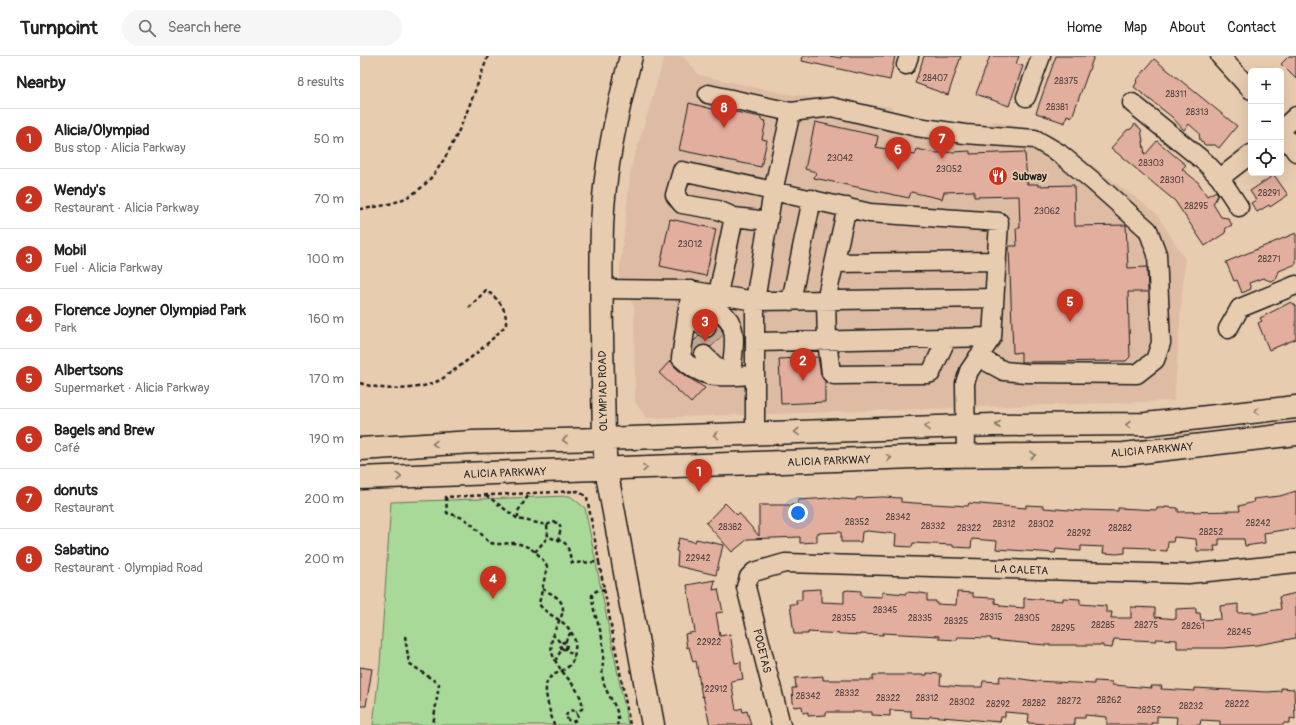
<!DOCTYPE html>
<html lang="en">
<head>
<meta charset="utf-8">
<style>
  body { margin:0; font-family:Pangolin,sans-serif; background:#f6f6f6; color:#202124 }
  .controls { position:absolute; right:12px; top:12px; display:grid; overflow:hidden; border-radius:6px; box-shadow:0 4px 16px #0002 }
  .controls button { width:36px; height:36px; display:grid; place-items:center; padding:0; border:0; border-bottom:1px solid #e0e0e0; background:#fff; color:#202124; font:20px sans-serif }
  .you { position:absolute; left:438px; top:457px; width:14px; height:14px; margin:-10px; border:3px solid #fff; border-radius:50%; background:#1a73e8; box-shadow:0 0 0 6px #1a73e833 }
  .badge { display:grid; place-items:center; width:26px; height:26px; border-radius:50%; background:#c8321e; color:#fff; font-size:13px; font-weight:700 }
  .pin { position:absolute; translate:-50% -33px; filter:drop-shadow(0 1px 2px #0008) }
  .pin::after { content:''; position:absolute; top:21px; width:14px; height:12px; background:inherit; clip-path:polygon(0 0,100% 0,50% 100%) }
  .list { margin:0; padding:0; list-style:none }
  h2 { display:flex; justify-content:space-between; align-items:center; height:52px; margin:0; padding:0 16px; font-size:17px }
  h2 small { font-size:13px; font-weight:400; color:#757577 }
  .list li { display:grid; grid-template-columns:26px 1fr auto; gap:12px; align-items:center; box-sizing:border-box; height:60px; padding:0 16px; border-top:1px solid #e0e0e0 }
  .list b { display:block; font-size:15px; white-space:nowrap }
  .list p { margin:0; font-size:13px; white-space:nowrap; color:#757577 }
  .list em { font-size:13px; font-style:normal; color:#757577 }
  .icon { flex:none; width:22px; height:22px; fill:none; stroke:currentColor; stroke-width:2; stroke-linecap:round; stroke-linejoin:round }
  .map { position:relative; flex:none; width:936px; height:669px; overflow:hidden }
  header { display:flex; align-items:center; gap:24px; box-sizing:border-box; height:56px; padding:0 20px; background:#fff; border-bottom:1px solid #e0e0e0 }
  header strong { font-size:19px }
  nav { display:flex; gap:22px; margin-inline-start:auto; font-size:14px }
  .search { width:280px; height:36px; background:#f6f6f6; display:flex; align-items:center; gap:10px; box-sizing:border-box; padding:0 14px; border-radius:22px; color:#757577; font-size:15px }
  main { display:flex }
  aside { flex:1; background:#fff }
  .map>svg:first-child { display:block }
  .built { fill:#debca4 }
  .green { fill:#a9d999; stroke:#627a5a }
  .building { fill:#e2ae9e; stroke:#1c1c1c }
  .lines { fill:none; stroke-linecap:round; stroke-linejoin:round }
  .minor-tunnel { stroke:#bfa992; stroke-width:18; stroke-dasharray:18 9; stroke-linecap:butt }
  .minor-casing { stroke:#1c1c1c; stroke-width:21 }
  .major-casing { stroke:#1c1c1c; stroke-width:25 }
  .path { stroke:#1c1c1c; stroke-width:2.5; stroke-dasharray:4 3; stroke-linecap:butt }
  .minor { stroke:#e8ccaf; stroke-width:18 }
  .major { stroke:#e8ccaf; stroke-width:22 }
  .oneway { stroke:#827466 }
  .labels { text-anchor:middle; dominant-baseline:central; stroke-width:3.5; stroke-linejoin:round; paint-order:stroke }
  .number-label { font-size:9px; fill:#4e403c }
  .poi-label { font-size:11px; font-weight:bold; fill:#1c1c1c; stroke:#e8ccaf; text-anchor:start }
  .street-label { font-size:11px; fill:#1c1c1c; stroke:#e8ccaf }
</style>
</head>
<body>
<header>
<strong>Turnpoint</strong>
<div class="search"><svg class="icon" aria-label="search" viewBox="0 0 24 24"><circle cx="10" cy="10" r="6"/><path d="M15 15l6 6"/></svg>Search here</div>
<nav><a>Home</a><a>Map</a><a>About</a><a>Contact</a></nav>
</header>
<main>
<aside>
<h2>Nearby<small>8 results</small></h2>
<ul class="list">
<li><span class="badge">1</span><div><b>Alicia/Olympiad</b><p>Bus stop · Alicia Parkway</p></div><em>50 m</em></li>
<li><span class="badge">2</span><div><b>Wendy's</b><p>Restaurant · Alicia Parkway</p></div><em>70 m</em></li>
<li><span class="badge">3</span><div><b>Mobil</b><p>Fuel · Alicia Parkway</p></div><em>100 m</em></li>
<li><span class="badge">4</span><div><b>Florence Joyner Olympiad Park</b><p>Park</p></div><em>160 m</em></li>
<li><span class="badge">5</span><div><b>Albertsons</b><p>Supermarket · Alicia Parkway</p></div><em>170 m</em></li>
<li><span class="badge">6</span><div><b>Bagels and Brew</b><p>Café</p></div><em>190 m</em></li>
<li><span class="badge">7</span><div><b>donuts</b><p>Restaurant</p></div><em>200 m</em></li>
<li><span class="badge">8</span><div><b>Sabatino</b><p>Restaurant · Olympiad Road</p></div><em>200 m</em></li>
</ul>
</aside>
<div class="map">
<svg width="936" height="669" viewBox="0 0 936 669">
  <rect width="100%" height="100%" fill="#e8ccaf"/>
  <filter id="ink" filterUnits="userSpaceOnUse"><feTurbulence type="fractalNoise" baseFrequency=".025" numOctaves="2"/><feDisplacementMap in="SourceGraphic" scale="8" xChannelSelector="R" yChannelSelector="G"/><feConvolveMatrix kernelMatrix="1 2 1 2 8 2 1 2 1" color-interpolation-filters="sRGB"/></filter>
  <g filter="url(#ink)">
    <!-- built -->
    <path class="built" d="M305,0H323L339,19L422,37L531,51L537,60L562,67L627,69L635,65L692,79L796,157L825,203L814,345L286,362L275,346L274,250L259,222L271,111Z"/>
    <!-- green -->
    <path class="green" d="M210,440L225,452L268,669H13L20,609L31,446Z"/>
    <!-- building -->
    <path class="building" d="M443,0H469L481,2V0H535L530,24L442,5Z
      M564,0H601L588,39L555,27Z
      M630,0H659L656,8L663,10L649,50L616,38Z
      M696,0H734L712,61L707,59L705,67L676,57Z
      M929,0H936V23L921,8Z
      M794,3L877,70L859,92L855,89H845L840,84L839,77L829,68L824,74L812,61L774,31L777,26L776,25Z
      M329,47L364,56L365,54L401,61V64L406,65L402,83L407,84L401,111L319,94Z
      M455,66L518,80L516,91L555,99L557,93L575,97L610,95V98L665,96L667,128H678V130L714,129L715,170L766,169L768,212L787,211L788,236H768L770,301L766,305L661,306V296L653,297L649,190H657L656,172H660L659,140L614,141V135L584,136L582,143L551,136L549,142L454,122L456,116L445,113Z
      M775,68L781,73L785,99L797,85L826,109L822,113L838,126L847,140L856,135L858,139L853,148L861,161L868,162L872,169L866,172L865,177L845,190L815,145L751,92L767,74L771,73Z
      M914,119L928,139L910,151L909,149L897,156L891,147L896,144L890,135Z
      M310,163L356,173L346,220L300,210Z
      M936,177V208L919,215L916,223L910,225L903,222L889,227L891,233L882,237L877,224L874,225L866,206Z
      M931,246L936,250V283L909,294L898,267L902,265L900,262Z
      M354,265L361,272L363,279L351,291L346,289L337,292L334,299L332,298L334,285L339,280L345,282L354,279L356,273Z
      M458,301L461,319L465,325V346L421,348L419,303Z
      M311,304L314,310L323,318L345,332L331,347L299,317Z
      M936,435V472L904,477L905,487L885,490L884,483H859V490H854L855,495H837L836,483L814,481L813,486H808L807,495L789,494V492L765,491V497L757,498L743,497L744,491L721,490V495L696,493L695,497L636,493L637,485L612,483L611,492L593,491V489L553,487L552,491L535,490L536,478L508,475L502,476L501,486H481V476L457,477V486L440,487V481L388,483L372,496L346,467L365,447L377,459L379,457L399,480V449H438V444L470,442L496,444V442L523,441L541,442V446L555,447L608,450L609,447L666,452V449L684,450V452L721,455V454L758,455V452L797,454V452H805V451L818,452V456L880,455L879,450L894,446L893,443L920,440Z
      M319,482L335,486L336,483L363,489L356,519L317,510L318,496L316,495Z
      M355,524L353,534L358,533L363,556L356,557L360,580L370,578L375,607L381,606V611L383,623L371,625L376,654L382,652L383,656L387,655L391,669H350L343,640L342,641L336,605L333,606L329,591L327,592L325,578L335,576L327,529Z
      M461,533V546L484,547V535L488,534L501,535V540L522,541V536L546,538V536L560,537L567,538V545H576V548L596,549L597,536L613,537V541L635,542V547L640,548V550L664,552V542L703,545V542L720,543V548L746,550V556H752L751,562H771V551L795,552V561L816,563V553L836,552V557H840L841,564L861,563L860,550L878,548V557L894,556V558L921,553L919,541L936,537V582L897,589L865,592H817V584L796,583V585L754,583L752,592L743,591V589H685L631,584V582L598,581L597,584L579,583V580L523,577V579L500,578V579L448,576V578H434L430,548H437L436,544H442V534Z
      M0,611L12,613L6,650H0Z
      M567,617L581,618L580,629L602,631H622L623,625L639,626L640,620L676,625L734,628V625L752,626V629L766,630L792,632L791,630H802L801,633L835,635V632L907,636L921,635V632L934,633L935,663L930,662V667H924L923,669H860V665L841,664L840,669H816L817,661L797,660V667H791V669H747V661L725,659V662H715V669H706L668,667L669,658L645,656V661H641L640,666L570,660L569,662L551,661V655L530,654V660L512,659V656H466V659L448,660V656L443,657L442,650L434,651L433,646L432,632H436L435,622L463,620V624H513V619H567Z"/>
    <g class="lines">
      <!-- minor-tunnel -->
      <path class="minor-tunnel" d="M346,272L358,284
        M332,288L344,299"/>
      <defs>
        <path id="minor" d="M860,0L891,34
          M546,9L549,0
          M348,38L431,56
          M666,41L681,0
          M772,47L846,107L860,122L879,151
          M921,74L936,60
          M921,75L936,96
          M860,122L891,98
          M487,151L466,244L467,285L471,317L474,319L568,318L571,317L587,282
          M374,161L408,165
          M475,207L637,205
          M242,233L328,234L395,245L634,242
          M331,234L321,302C345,326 363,320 394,319
          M358,238L374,161L358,154L322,148L315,139L322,115L413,135L431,56L472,51L557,71L605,78L675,83L699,97L733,125L788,174L797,198L801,287L795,304L777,318L666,317L644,315L618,301
          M431,245L452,143
          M328,251C338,252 351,252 359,256C382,266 372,300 371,319
          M327,256L346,272
          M868,273L880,252L936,229
          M395,286L632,281
          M344,299L366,320
          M395,377V245L413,135L510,157L639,166L632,281L609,315L605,327L606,400
          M421,669L386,531L389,521L394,516L425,507L828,518L936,507"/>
        <path id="major" d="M271,0C257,56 244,113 242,170C240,241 243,312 244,383L246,413L293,669
          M0,393L113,386L244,383L633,369L786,368L936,351
          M0,422L580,400L764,398L936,378"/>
      </defs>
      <!-- minor casing -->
      <use href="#minor" class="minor-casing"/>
      <!-- major casing -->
      <use href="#major" class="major-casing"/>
      <!-- path -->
      <path class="path" d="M0,153C22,151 45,146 62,131C92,105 114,37 128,0
        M0,327C23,335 56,335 78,325C83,323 88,318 93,315C113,301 130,286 146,269C147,252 139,244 126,234L108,253
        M126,439L158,463L187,469L188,481C210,487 206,486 212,507L239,506L227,441L218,435L86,441L87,457C103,461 109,464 120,477C123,479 126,484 129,486C136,490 145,487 153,487C168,488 181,498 187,511L179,548C187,560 204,563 211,576C215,582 216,587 215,594C214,619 192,613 187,626C183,635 191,659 194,669
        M158,462V455L170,437
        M187,469L193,466L199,467L201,472L198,484
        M175,496L188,481
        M239,506L270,669
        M182,533C226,552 186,566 192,596C196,616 225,633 222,653L216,656
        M245,533L236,535L232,539C232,556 241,571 243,588C245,601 240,615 244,628C248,642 262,654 257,669
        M192,578L201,587
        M45,580L49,607L79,628L73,669
        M205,586L211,576
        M202,593L200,589L203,586L207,588L206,593
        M195,605L202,593H206L215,601
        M206.5 660a5.5 5.5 0 1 1 11 0a5.5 5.5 0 1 1-11 0Z"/>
      <!-- minor -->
      <use href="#minor" class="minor"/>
      <!-- major -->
      <use href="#major" class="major"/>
    </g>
    <!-- one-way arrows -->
    <defs><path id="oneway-chevron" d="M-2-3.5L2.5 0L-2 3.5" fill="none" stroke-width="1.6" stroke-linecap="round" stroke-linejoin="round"/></defs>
    <g class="oneway">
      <use href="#oneway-chevron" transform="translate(897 355) rotate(173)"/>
      <use href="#oneway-chevron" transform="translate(638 369) rotate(180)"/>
      <use href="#oneway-chevron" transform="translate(768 369) rotate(180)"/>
      <use href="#oneway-chevron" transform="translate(567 371) rotate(178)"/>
      <use href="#oneway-chevron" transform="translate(437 376) rotate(178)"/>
      <use href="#oneway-chevron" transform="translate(356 379) rotate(178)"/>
      <use href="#oneway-chevron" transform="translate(205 384) rotate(179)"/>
      <use href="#oneway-chevron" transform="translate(75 388) rotate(176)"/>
      <use href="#oneway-chevron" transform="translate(673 399) rotate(-1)"/>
      <use href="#oneway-chevron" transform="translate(529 402) rotate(-3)"/>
      <use href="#oneway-chevron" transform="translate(285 412) rotate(-2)"/>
      <use href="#oneway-chevron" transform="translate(39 421) rotate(-2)"/>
    </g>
  </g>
  <!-- icons -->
  <defs>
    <symbol id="restaurant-disc" viewBox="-11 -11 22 22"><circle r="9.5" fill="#c8321e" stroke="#e8ccaf"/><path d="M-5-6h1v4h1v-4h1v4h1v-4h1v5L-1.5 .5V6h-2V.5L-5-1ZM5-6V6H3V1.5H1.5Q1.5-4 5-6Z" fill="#fff"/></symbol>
  </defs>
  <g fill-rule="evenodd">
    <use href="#restaurant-disc" x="627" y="109" width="22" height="22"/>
  </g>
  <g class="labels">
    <!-- number labels -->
    <g class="number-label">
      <text x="575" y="22">28407</text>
      <text x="706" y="25">28375</text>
      <text x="816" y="38">28311</text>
      <text x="697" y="51">28381</text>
      <text x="837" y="56">28313</text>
      <text x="480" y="102">23042</text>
      <text x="791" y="107">28303</text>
      <text x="589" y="113">23052</text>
      <text x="812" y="124">28301</text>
      <text x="909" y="137">28291</text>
      <text x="836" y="150">28295</text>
      <text x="687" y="155">23062</text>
      <text x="330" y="188">23012</text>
      <text x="909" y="203">28271</text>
      <text x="538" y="461">28342</text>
      <text x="497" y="466">28352</text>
      <text x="898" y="467">28242</text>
      <text x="644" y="468">28312</text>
      <text x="681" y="468">28302</text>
      <text x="573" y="470">28332</text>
      <text x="370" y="471">28382</text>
      <text x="609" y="472">28322</text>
      <text x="760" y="472">28282</text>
      <text x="851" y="476">28252</text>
      <text x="719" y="477">28292</text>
      <text x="338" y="502">22942</text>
      <text x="525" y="554">28345</text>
      <text x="631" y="561">28315</text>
      <text x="484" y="562">28355</text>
      <text x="560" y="562">28335</text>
      <text x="667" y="562">28305</text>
      <text x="596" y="565">28325</text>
      <text x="743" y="569">28285</text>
      <text x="786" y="569">28275</text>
      <text x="833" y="570">28261</text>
      <text x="703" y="572">28295</text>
      <text x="879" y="576">28245</text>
      <text x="349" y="586">22922</text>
      <text x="356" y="633">22912</text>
      <text x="487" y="637">28332</text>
      <text x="448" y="640">28342</text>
      <text x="528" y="642">28322</text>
      <text x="567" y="642">28312</text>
      <text x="749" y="644">28262</text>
      <text x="709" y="645">28272</text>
      <text x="602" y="646">28302</text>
      <text x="674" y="647">28282</text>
      <text x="638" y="648">28292</text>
      <text x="877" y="648">28222</text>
      <text x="831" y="650">28232</text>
      <text x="789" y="654">28252</text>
    </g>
    <!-- poi labels -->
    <g class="poi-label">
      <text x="652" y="120">Subway</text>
    </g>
    <!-- street labels -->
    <g class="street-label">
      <text transform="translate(243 335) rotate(-91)">OLYMPIAD ROAD</text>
      <text transform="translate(792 394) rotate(-5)">ALICIA PARKWAY</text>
      <text transform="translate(469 405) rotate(-2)">ALICIA PARKWAY</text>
      <text transform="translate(145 417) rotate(-2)">ALICIA PARKWAY</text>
      <text transform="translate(661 514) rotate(2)">LA CALETA</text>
      <text transform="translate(402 595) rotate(76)">POCETAS</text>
    </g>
  </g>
</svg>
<div class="controls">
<button>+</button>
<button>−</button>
<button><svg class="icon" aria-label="locate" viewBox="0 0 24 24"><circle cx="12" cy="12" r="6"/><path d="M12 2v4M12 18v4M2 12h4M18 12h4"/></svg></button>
</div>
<div class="you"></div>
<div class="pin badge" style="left:339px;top:436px">1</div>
<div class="pin badge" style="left:443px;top:325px">2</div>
<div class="pin badge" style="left:345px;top:286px">3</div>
<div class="pin badge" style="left:133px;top:543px">4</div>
<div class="pin badge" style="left:710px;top:266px">5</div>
<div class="pin badge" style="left:538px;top:114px">6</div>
<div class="pin badge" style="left:582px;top:103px">7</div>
<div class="pin badge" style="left:364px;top:72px">8</div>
</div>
</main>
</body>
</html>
